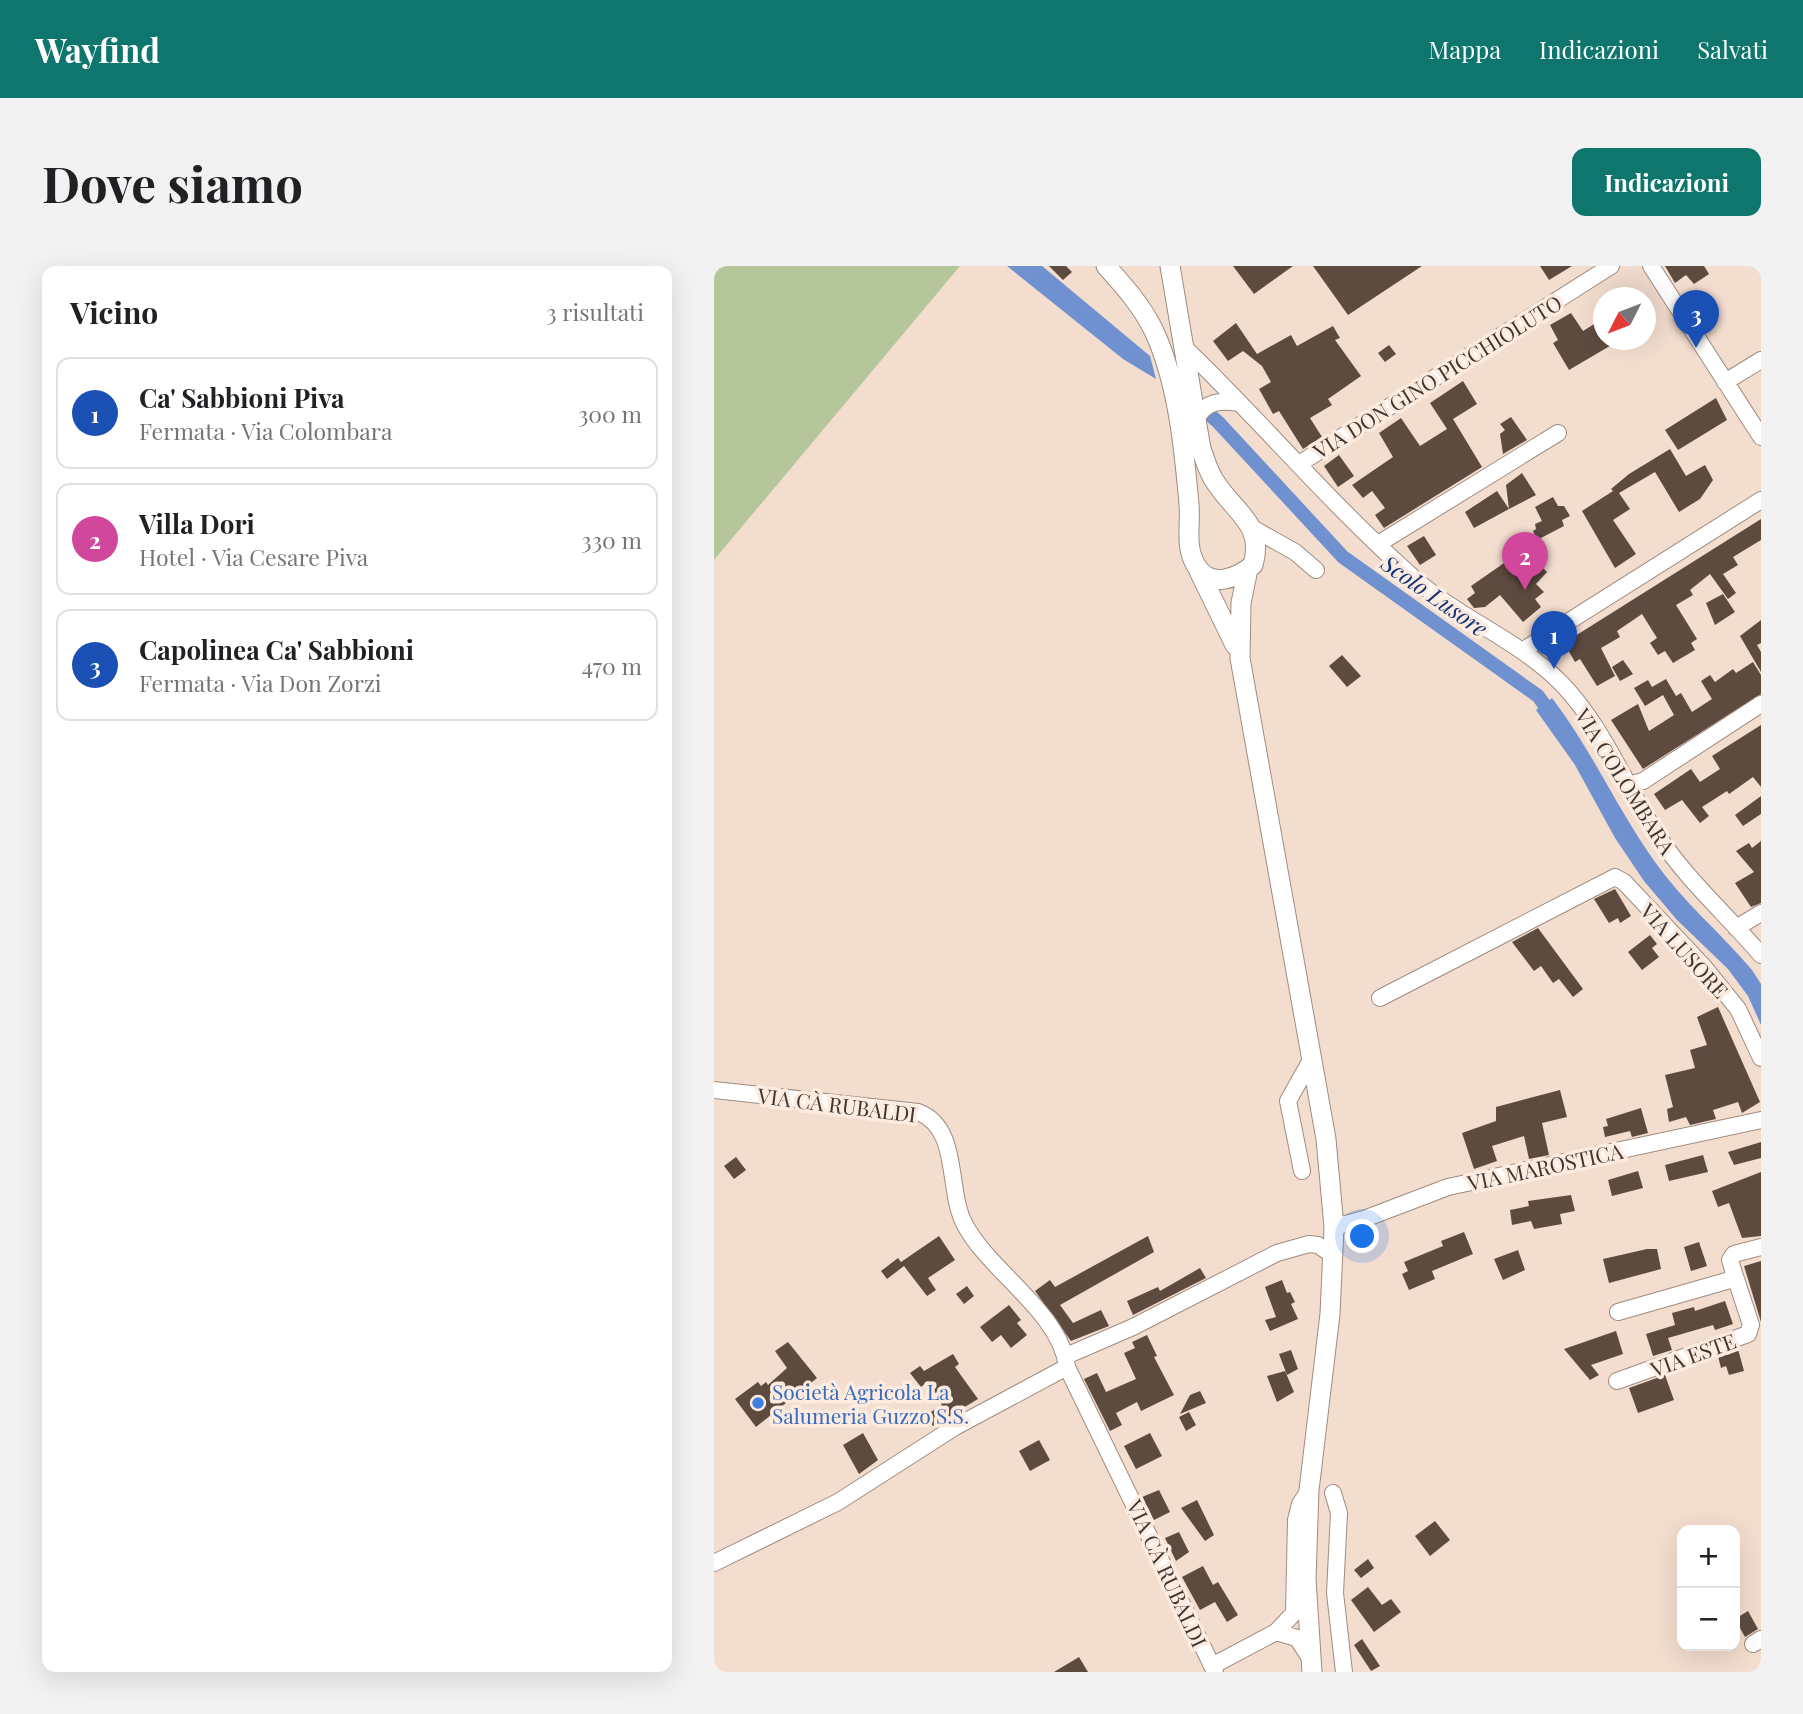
<!DOCTYPE html>
<html lang="it">
<head>
<meta charset="utf-8">
<style>
  body { margin:0; font-family:"Playfair Display",serif; background:#f2f2f2; color:#202124 }
  .controls { position:absolute; right:21px; bottom:21px; display:grid; overflow:hidden; border-radius:14px; box-shadow:0 7px 28px #0002 }
  .controls button { width:63px; height:63px; display:grid; place-items:center; padding:0; border:0; border-bottom:2px solid #e0e0e0; background:#fff; color:#202124; font:35px sans-serif }
  .compass { position:absolute; left:879px; top:21px; width:63px; height:63px; border-radius:50%; background:#fff; box-shadow:0 7px 28px #0002; rotate:228deg }
  .you { position:absolute; left:649px; top:971px; width:24px; height:24px; margin:-18px; border:5px solid #fff; border-radius:50%; background:#1a73e8; box-shadow:0 0 0 10px #1a73e833 }
  .badge { display:grid; place-items:center; width:46px; height:46px; border-radius:50%; background:#0f766e; color:#fff; font-size:23px; font-weight:700 }
  .pin { position:absolute; translate:-50% -58px; filter:drop-shadow(0 2px 4px #0008) }
  .pin::after { content:''; position:absolute; top:37px; width:24px; height:21px; background:inherit; clip-path:polygon(0 0,100% 0,50% 100%) }
  .list { margin:0; padding:0; list-style:none }
  h2 { display:flex; justify-content:space-between; align-items:center; height:91px; margin:0; padding:0 28px; font-size:30px }
  h2 small { font-size:23px; font-weight:400; color:#757577 }
  .list li { display:grid; grid-template-columns:46px 1fr auto; gap:21px; align-items:center; box-sizing:border-box; height:112px; margin:0 14px 14px; padding:0 14px; border:2px solid #e0e0e0; border-radius:14px }
  .list b { display:block; font-size:26px; white-space:nowrap }
  .list p { margin:0; font-size:23px; white-space:nowrap; color:#757577 }
  .list em { font-size:23px; font-style:normal; color:#757577 }
  .map { position:relative; flex:none; width:1047px; height:1406px; overflow:hidden; border-radius:14px }
  header { display:flex; align-items:center; gap:42px; box-sizing:border-box; height:98px; padding:0 35px; background:#0f766e; color:#fff }
  header strong { font-size:33px }
  nav { display:flex; gap:38px; margin-inline-start:auto; font-size:24px }
  .intro { display:flex; align-items:center; justify-content:space-between; box-sizing:border-box; height:168px; padding:0 42px }
  h1 { margin:0; font-size:49px }
  .button { padding:18px 32px; border-radius:14px; background:#0f766e; color:#fff; font-size:24px; font-weight:700 }
  main { display:flex; gap:42px; padding:0 42px }
  aside { flex:1; background:#fff; border-radius:14px; box-shadow:0 7px 28px #0002 }
  .map>svg:first-child { display:block }
  .green { fill:#b5c79a }
  .water { fill:#7091cf }
  .lines { fill:none; stroke-linecap:round; stroke-linejoin:round }
  .canal { stroke:#7091cf; stroke-width:14 }
  .building { fill:#5d4b40 }
  .minor-casing { stroke:#9f8c7f; stroke-width:18 }
  .major-casing { stroke:#9f8c7f; stroke-width:21 }
  .minor { stroke:#fff; stroke-width:16 }
  .major { stroke:#fff; stroke-width:19 }
  .shop-dot { fill:#3f7fe0; stroke:#fdebe0; stroke-width:2.5 }
  .labels { text-anchor:middle; dominant-baseline:central; stroke-width:7; stroke-linejoin:round; paint-order:stroke }
  .street-label { font-size:21px; fill:#3d3530; stroke:#fdebe0 }
  .shop-label { font-size:21px; fill:#366cbe; stroke:#fdebe0; text-anchor:start }
  .water-label { font-size:23px; font-style:italic; fill:#10337b; stroke:#fdebe0 }
</style>
</head>
<body>
<header>
<strong>Wayfind</strong>
<nav><a>Mappa</a><a>Indicazioni</a><a>Salvati</a></nav>
</header>
<div class="intro"><h1>Dove siamo</h1><a class="button">Indicazioni</a></div>
<main>
<aside>
<h2>Vicino<small>3 risultati</small></h2>
<ul class="list">
<li><span class="badge" style="background:#1a4fb4">1</span><div><b>Ca' Sabbioni Piva</b><p>Fermata · Via Colombara</p></div><em>300 m</em></li>
<li><span class="badge" style="background:#d1479c">2</span><div><b>Villa Dori</b><p>Hotel · Via Cesare Piva</p></div><em>330 m</em></li>
<li><span class="badge" style="background:#1a4fb4">3</span><div><b>Capolinea Ca' Sabbioni</b><p>Fermata · Via Don Zorzi</p></div><em>470 m</em></li>
</ul>
</aside>
<div class="map">
<svg width="1047" height="1406" viewBox="0 0 1047 1406">
  <rect width="100%" height="100%" fill="#f3ddcf"/>
  <!-- green -->
  <path class="green" d="M0,0H246L0,294Z"/>
  <!-- water -->
  <path class="water" d="M293,0H328L436,90L442,113L409,93Z
    M838,432C878,484 903,543 941,596C969,636 1007,667 1038,704L1047,718V759L1034,730L1014,703L963,654L930,615L901,572L861,499L822,444Z"/>
  <g class="lines">
    <!-- canal -->
    <path class="canal" d="M482,137L504,156L629,291L824,430L840,452"/>
  </g>
  <!-- building -->
  <path class="building" d="M335,0H352L358,6L349,14Z
    M519,0H579L540,28Z
    M599,0H708L634,49Z
    M826,0H858L835,14Z
    M951,0H990L995,8L980,18L972,9L961,17Z
    M857,47L869,65L890,52V74H906L855,104L839,77L844,74L836,59Z
    M522,57L543,88L577,69L583,80L619,60L626,72L621,74L647,110L614,133L618,139L596,152L608,171L589,183L565,145L559,148L545,123L557,116L548,100L529,85L514,95L499,75Z
    M675,79L682,88L671,96L664,87Z
    M749,115L763,138L739,153L768,201L670,262L661,249L671,242L658,225L649,232L638,219L679,191L665,167L687,152L706,180L733,163L716,137Z
    M1002,132L1013,154L964,184L951,164Z
    M797,151L813,174L789,188L786,168L791,164L786,158Z
    M956,183L972,210L991,199L999,214L986,233L965,246L941,206L905,227L916,243L899,254L922,288L901,302L868,245L899,225L897,223L915,208Z
    M625,189L640,210L624,221L610,200Z
    M808,207L822,229L795,243L792,219Z
    M783,225L795,243L760,262L751,246Z
    M839,231L844,240H850L856,250L848,254L850,260L823,274L819,265L822,263L821,258L828,255L821,241Z
    M1047,253V274L1019,291L1024,299L1009,308L1022,327L1014,333L996,308L976,324L979,329L962,339L983,373L977,377L981,384L959,397L951,385L944,389L936,377L943,372L928,348L903,365L906,371L887,382L901,410L883,420L866,393L861,396L850,377Z
    M710,270L722,289L706,299L693,280Z
    M819,277L826,287L820,293L833,306L822,318L830,326L821,333L827,341L809,356L786,329L771,341L760,342L753,333L761,327L757,320Z
    M1009,328L1021,346L1001,359L992,337Z
    M1047,354V377L1043,379L1047,386V406L1026,370Z
    M628,389L647,410L633,421L615,400Z
    M909,394L919,408L906,415L898,401Z
    M1039,396L1047,409V428L929,503L897,454L924,438L935,465L960,449L949,429L931,440L920,422L934,414L938,421L952,413L962,430L967,427L978,446L998,433L987,415L996,409L1001,416L1019,403L1022,407Z
    M1047,459V521L1039,511L1015,528L1013,525L988,541L995,550L986,557L968,534L951,544L940,528L977,503L986,516L1006,503L998,490Z
    M1047,530V548L1029,560L1021,549Z
    M1047,575V637L1037,641L1021,617L1040,606L1022,585L1035,577L1038,582Z
    M901,623L917,650L906,657L904,652L895,657L880,633Z
    M824,662L869,723L859,731L845,713L839,717L827,700L820,705L798,676Z
    M936,669L943,678L938,682L945,691L928,704L914,686Z
    M1004,741L1046,836L1028,847L1024,836L999,844L1002,853L976,859L972,851L955,856L953,843L959,841L951,809L981,802L976,784L993,779L983,751Z
    M846,824L853,851L828,857L835,889L815,893L810,870L778,880L783,895L760,903L748,867L782,855V841Z
    M927,842L934,867L918,871L916,865L891,871L889,861L894,860L892,853Z
    M1047,876V892L1020,899L1014,886Z
    M989,889L994,906L955,915L951,899Z
    M22,891L32,904L20,913L10,900Z
    M924,905L929,922L898,930L894,914Z
    M1047,906V970L1028,972L1015,937L1004,941L998,925Z
    M857,929L861,945L846,948L848,958L820,963L817,955L798,959L796,944L815,940L814,935Z
    M750,966L759,988L718,1005L721,1013L695,1024L688,1008L694,1005L690,996L729,980L727,975Z
    M225,970L241,994L214,1012L222,1024L213,1030L190,1000L173,1013L167,1005L184,992L187,996Z
    M434,970L440,986L346,1039L359,1057L387,1044L395,1060L357,1075L321,1025L336,1014L341,1021Z
    M985,976L993,1000L977,1005L970,981Z
    M933,983H943L947,1003L895,1017L889,993Z
    M804,984L811,1004L789,1014L780,993Z
    M1047,995V1056L1030,1000Z
    M486,1002L492,1012L419,1049L413,1035L444,1021L446,1025Z
    M568,1014L573,1027L576,1026L581,1036L577,1038L584,1053L556,1065L551,1054L562,1051L551,1021Z
    M253,1020L260,1030L250,1038L242,1028Z
    M1011,1035L1019,1058L1001,1064L999,1059L954,1072L958,1084L939,1090L932,1068L961,1059L958,1047L980,1041L981,1045Z
    M295,1039L307,1054L303,1057L313,1069L297,1082L287,1069L278,1076L266,1061Z
    M902,1065L909,1088L877,1099L885,1109L876,1114L850,1083Z
    M433,1069L443,1090L440,1091L460,1129L427,1145L423,1136L402,1147L408,1159L396,1165L370,1113L383,1107L392,1126L422,1113L410,1087L421,1082L418,1076Z
    M74,1076L103,1112L42,1161L21,1133L44,1116L47,1120L52,1116L54,1119L73,1102L61,1085Z
    M1024,1083L1030,1105L1015,1109L1012,1100L1007,1102L1004,1090Z
    M577,1084L584,1103L573,1109L565,1088Z
    M239,1088L245,1098L241,1101L264,1133L219,1160L212,1149L228,1139L214,1115L207,1121L196,1107L206,1100L210,1105Z
    M571,1105L580,1126L563,1136L553,1110Z
    M951,1109L960,1134L924,1147L915,1122Z
    M486,1125L492,1137L466,1148L476,1129Z
    M475,1146L482,1159L472,1165L465,1151Z
    M149,1167L164,1194L145,1208L129,1179Z
    M436,1167L448,1190L422,1203L410,1180Z
    M325,1174L336,1194L316,1205L305,1185Z
    M445,1224L456,1246L440,1254L428,1231Z
    M483,1234L500,1269L491,1275L467,1242Z
    M721,1255L736,1274L716,1290L701,1270Z
    M465,1266L475,1286L462,1295L451,1272Z
    M654,1293L660,1302L647,1312L640,1304Z
    M489,1300L499,1319L504,1316L524,1349L513,1356L501,1336L486,1344L468,1311Z
    M654,1321L668,1339L677,1333L687,1346L660,1366L637,1334Z
    M1034,1345L1044,1363L1031,1371L1021,1353Z
    M648,1373L666,1400L657,1405L640,1379Z
    M365,1391L374,1406H340Z"/>
  <g class="lines">
    <defs>
      <path id="minor" d="M937,0L1047,171
        M471,82C549,157 620,242 702,314C747,353 806,375 848,418C890,462 911,519 944,570C973,614 1013,649 1047,689
        M1011,116L1047,94
        M483,152C492,135 507,134 525,137
        M585,198L897,0
        M540,263L581,286L602,304
        M664,278L844,167
        M808,385L1047,234
        M915,519L929,515L1047,438
        M1022,662L1047,647
        M666,732L901,611L910,616L990,701L1024,743L1047,792
        M0,824L204,846C247,862 232,925 251,959C276,1006 347,1047 353,1101L501,1406
        M588,905L574,835L597,794
        M620,961L650,953L734,921L1047,854
        M904,1046L1016,1014L1020,1007L1016,994L1020,988L1047,981
        M352,1090L419,1061L563,987L595,978L604,979L620,990
        M903,1115L1034,1068L1037,1059L1020,1007
        M619,1227L625,1247L621,1327L630,1406
        M0,1297L124,1236L241,1161L353,1101
        M562,1366L583,1372L596,1392
        M1039,1378L1047,1373
        M498,1400L562,1366L580,1347L582,1254L586,1238L595,1224"/>
      <path id="major" d="M392,0C410,20 428,40 440,65C464,117 470,182 475,238C477,260 470,281 483,301C497,323 523,312 539,299C551,257 519,246 500,214C494,205 491,193 487,183L456,0
        M534,303L527,337L526,392L612,873L620,961L616,1048L595,1224L592,1313L598,1406
        M485,305L521,379"/>
    </defs>
    <!-- minor casing -->
    <use href="#minor" class="minor-casing"/>
    <!-- major casing -->
    <use href="#major" class="major-casing"/>
    <!-- minor -->
    <use href="#minor" class="minor"/>
    <!-- major -->
    <use href="#major" class="major"/>
  </g>
  <!-- markers -->
  <circle class="shop-dot" cx="44" cy="1137" r="7"/>
  <g class="labels">
    <!-- street labels -->
    <g class="street-label">
      <text transform="translate(723 110) rotate(-32)">VIA DON GINO PICCHIOLUTO</text>
      <text transform="translate(912 515) rotate(58)">VIA COLOMBARA</text>
      <text transform="translate(971 684) rotate(48)">VIA LUSORE</text>
      <text transform="translate(123 838) rotate(7)">VIA CÀ RUBALDI</text>
      <text transform="translate(831 900) rotate(-12)">VIA MAROSTICA</text>
      <text transform="translate(979 1088) rotate(-20)">VIA ESTE</text>
      <text transform="translate(454 1307) rotate(65)">VIA CÀ RUBALDI</text>
    </g>
    <!-- shop labels -->
    <g class="shop-label">
      <text x="58" y="1125">Società Agricola La<tspan x="58" dy="24">Salumeria Guzzo S.S.</tspan></text>
    </g>
    <!-- water labels -->
    <g class="water-label">
      <text transform="translate(721 329) rotate(35)">Scolo Lusore</text>
    </g>
  </g>
</svg>
<div class="controls">
<button>+</button>
<button>−</button>
</div>
<svg class="compass" viewBox="-18 -18 36 36"><path d="M0-13l5 13h-10z" fill="#e53935"/><path d="M0 13l5-13h-10z" fill="#757577"/></svg>
<div class="you"></div>
<div class="pin badge" style="left:840px;top:403px;background:#1a4fb4">1</div>
<div class="pin badge" style="left:811px;top:324px;background:#d1479c">2</div>
<div class="pin badge" style="left:982px;top:82px;background:#1a4fb4">3</div>
</div>
</main>
</body>
</html>
